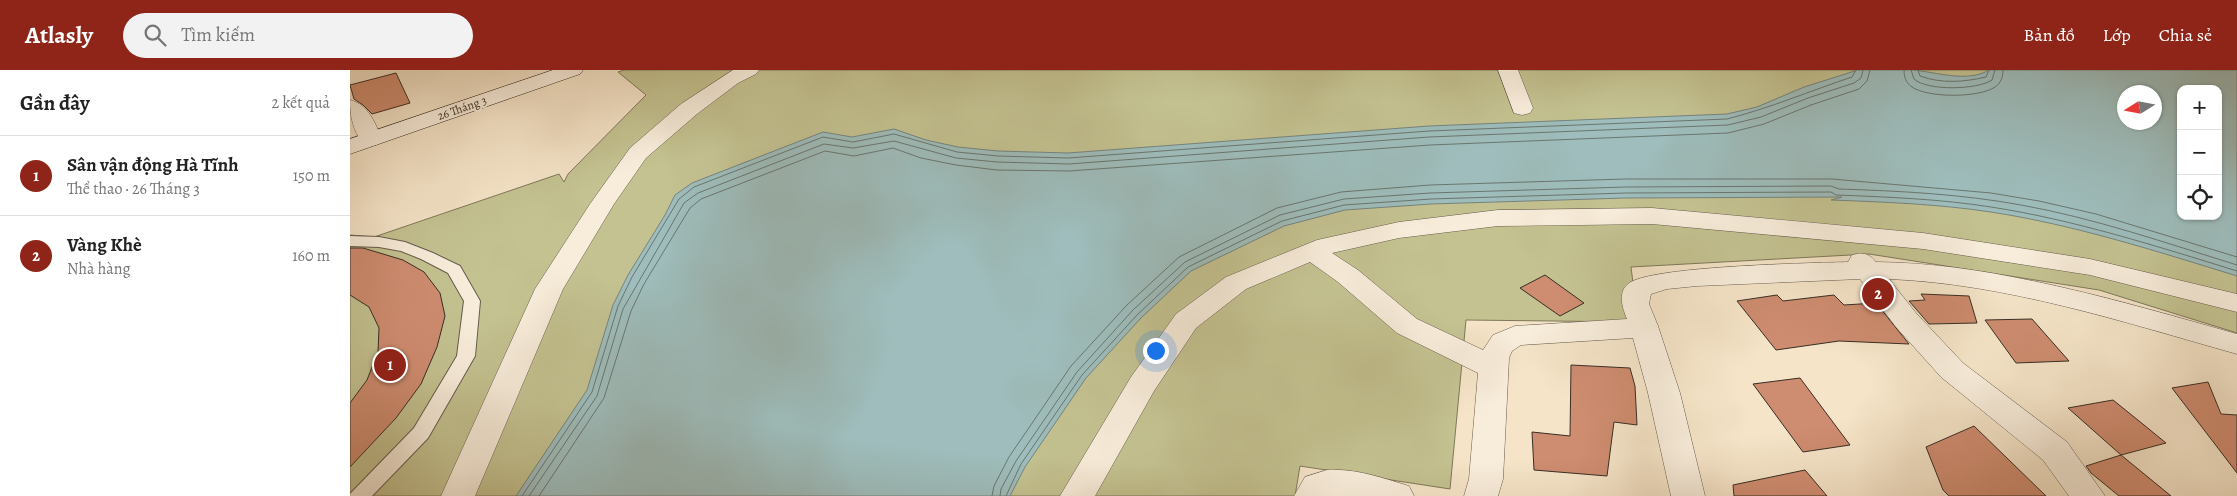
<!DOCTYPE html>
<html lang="vi">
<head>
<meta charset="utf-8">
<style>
  body { margin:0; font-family:Alegreya,serif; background:#f2f2f2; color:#222 }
  .controls { position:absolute; right:15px; top:15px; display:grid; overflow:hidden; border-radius:10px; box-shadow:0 1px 4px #0004 }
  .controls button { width:45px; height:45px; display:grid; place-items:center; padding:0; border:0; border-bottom:1px solid #e0e0e0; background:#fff; color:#222; font:25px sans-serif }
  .compass { position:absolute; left:1767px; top:15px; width:45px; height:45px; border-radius:50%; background:#fff; box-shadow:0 1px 4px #0004; rotate:259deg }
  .you { position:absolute; left:805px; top:280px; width:18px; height:18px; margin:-12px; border:4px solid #fff; border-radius:50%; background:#1a73e8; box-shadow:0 0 0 8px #1a73e833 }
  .badge { display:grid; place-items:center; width:32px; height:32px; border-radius:50%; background:#8f2418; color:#fff; font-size:16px; font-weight:700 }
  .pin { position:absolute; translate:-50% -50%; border:2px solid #fff; box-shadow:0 1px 5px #0006 }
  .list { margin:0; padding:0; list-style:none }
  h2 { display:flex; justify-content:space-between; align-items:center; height:65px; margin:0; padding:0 20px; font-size:21px }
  h2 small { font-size:16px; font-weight:400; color:#767676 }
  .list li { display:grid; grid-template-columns:32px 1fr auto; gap:15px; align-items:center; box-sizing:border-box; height:80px; padding:0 20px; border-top:1px solid #e0e0e0 }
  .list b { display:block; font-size:19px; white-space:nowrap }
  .list p { margin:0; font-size:16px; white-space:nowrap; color:#767676 }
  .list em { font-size:16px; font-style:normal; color:#767676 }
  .icon { flex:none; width:28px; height:28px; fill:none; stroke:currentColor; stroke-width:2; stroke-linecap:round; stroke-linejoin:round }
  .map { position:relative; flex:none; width:1887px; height:426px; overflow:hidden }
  header { display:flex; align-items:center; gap:30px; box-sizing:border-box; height:70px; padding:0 25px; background:#8f2418; color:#fff }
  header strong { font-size:24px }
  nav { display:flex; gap:28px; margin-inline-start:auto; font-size:18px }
  .search { width:350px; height:45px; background:#f2f2f2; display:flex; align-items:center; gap:12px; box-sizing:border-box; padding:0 18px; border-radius:28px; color:#767676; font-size:19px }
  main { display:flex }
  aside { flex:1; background:#fff }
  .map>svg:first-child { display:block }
  .green { fill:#c4c291; stroke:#7e785a; fill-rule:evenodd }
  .water { fill:#9ebdbc; stroke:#75847f; fill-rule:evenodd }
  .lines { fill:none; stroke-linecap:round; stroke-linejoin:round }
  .shore { stroke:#6a7670; stroke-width:1 }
  .building { fill:#ce8c70; stroke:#372e24 }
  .lane-casing { stroke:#665c4d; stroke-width:2 }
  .street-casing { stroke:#665c4d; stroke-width:1 }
  .secondary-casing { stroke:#372e24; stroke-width:1 }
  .lane { fill:#f8eddb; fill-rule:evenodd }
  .street { fill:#f8eddb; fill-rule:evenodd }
  .secondary { fill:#f8eddb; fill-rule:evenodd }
  .labels { text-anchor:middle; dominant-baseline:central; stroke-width:4; stroke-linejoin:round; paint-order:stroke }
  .far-street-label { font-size:12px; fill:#372e24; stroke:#f8eddb }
</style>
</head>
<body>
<header>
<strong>Atlasly</strong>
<div class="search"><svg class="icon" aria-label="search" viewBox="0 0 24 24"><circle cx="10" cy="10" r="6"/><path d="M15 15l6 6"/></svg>Tìm kiếm</div>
<nav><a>Bản đồ</a><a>Lớp</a><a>Chia sẻ</a></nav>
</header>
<main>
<aside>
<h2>Gần đây<small>2 kết quả</small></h2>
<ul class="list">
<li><span class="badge">1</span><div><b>Sân vận động Hà Tĩnh</b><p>Thể thao · 26 Tháng 3</p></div><em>150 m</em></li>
<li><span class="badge">2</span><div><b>Vàng Khè</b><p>Nhà hàng</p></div><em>160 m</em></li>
</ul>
</aside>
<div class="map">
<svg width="1887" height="426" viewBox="0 0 1887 426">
  <rect width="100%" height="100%" fill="#f5e4c8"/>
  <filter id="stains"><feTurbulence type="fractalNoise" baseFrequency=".004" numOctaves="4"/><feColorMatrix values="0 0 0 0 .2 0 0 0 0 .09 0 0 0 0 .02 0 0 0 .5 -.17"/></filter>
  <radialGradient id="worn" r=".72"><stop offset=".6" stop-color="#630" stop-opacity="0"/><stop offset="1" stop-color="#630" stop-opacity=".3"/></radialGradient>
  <!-- green -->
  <path class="green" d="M274,0H1887V263L1749,220L1519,184L1281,197L1288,252L1116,250L1100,419L950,396L945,426H0V165L24,167L209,104L214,112L218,104L296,25L268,2ZM1831,19H1868V146H1831ZM1774,22H1804V52H1774Z"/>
  <!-- water -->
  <path class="water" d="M1508,0C1526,0 1545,0 1563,0C1586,2 1618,13 1639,0H1887V206C1806,181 1725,155 1641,142C1588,134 1534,132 1481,130L1492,127L1276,128L1081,134L995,140L934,156L841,201L791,248L736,308L675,397L660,426H166L237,320L263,235L278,205L315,145L325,125L342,113L473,62L502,67L544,59L576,70L608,77L648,81L718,83L1079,56L1377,44L1407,37L1454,17ZM1831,19H1868V146H1831ZM1774,22H1804V52H1774Z"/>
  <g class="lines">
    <!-- shore -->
    <path class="shore" d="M1554,0C1554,7 1556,13 1562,17C1578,28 1629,28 1645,17C1651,13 1653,7 1653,0
      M1561,0L1564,9C1577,21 1627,20 1642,10L1645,0
      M1568,0L1570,6C1592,14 1614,12 1636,7L1639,0
      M172,426L242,322L268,236L282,207L329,129L344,117L473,67L503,72L544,64L607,82L648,86L718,88L1079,61L1377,49C1420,38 1460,21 1502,7L1506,0
      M179,426L247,326L273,239L334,133L348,123L474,74L503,78L544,71L606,88L647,92L719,94L1079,67L1378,55L1411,47L1458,28L1504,13L1511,8L1513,0
      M189,426L254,328L281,241L294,214L340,138L351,129L475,81L504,86L543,78L571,88L606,95L647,100L719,101L1080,75L1378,63L1414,54L1461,35L1509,19L1517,11L1520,0
      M642,426L644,416L659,387L721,296L777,235L829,187L927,138L991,122L1080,115L1275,109H1482L1641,123L1689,131L1746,144L1887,187
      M650,426L651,419L666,391L727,302L783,240L835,192L930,145L994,129L1080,123L1276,117L1481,116L1489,119C1550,121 1611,124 1671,135C1744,148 1816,173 1887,195
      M656,426L671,394L732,305L787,245L838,197L932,151L994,135L1081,129L1276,123L1481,122L1486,125C1538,127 1590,129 1641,137C1725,150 1806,176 1887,201"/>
  </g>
  <!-- building -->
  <path class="building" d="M46,3L60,33L22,44L13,35L4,29L0,15Z
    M0,178H13L53,190L74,202L90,223L95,246L87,277L71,314L46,348L0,397V333L17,310L28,282L29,258L19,237L0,225Z
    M1195,205L1234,233L1210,246L1170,218Z
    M1571,224L1619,226L1627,253L1579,254L1559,231L1575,230Z
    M1427,225L1433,231L1484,225L1494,235L1526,233L1559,274L1489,271L1426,280L1387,231Z
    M1682,249L1719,291L1666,293L1635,250Z
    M1221,295L1280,298L1285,316L1287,355L1264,352L1257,406L1184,400L1182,362L1220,366Z
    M1450,308L1500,375L1453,382L1403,314Z
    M1858,312L1871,344L1887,345V403L1822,318Z
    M1763,330L1794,355L1816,373L1771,385L1718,338Z
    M1624,356L1696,426H1599L1593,420L1576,377Z
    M1771,385L1821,426H1769L1741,403L1736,396Z
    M1455,400L1477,426H1384L1383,415Z"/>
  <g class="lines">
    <defs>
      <path id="lane" d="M0,166L29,167L55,172L83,183L110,196L130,231L125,286L78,368L22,426H0V424L64,358L107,286L114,231L98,203L71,189L51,181L29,177L0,176Z"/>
      <path id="street" d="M383,0H409L406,4L388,13L347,44L296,88L264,134L213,219L125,426H91L185,219L240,134L280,78L331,34Z
        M1148,0H1168L1183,38L1180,43L1172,45L1164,43Z
        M0,30C19,35 25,53 32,69L29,74L21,76L13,74C3,60 0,47 0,30Z
        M1302,138L1573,163L1740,189L1887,224V242L1740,205L1573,179L1302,154L1148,156L1049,168L982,183L1008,200L1067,249L1133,280L1143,265L1165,256L1277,249C1273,239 1267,223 1278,214C1297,196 1464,193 1498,192L1502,185C1512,182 1519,183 1526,192C1644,193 1773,232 1887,264V284C1773,252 1658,214 1539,209L1566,243L1613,293L1717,372L1755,426H1719L1693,390L1591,307L1546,257L1510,209L1347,216L1317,219L1301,224L1299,234L1308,256L1330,323L1355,426H1321L1298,323L1283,268L1171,275L1162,281L1159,288L1153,409L1148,426H1114L1119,409L1128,303L1047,263L988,212L960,192L896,219L846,258L804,321L745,426H710L781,307L826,244L876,207L967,170L1049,152L1148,140Z
        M977,400C1005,398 1033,408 1059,416L1064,426H944L955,407Z"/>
      <path id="secondary" d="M203,0H233L230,4L0,84V69Z"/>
    </defs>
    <!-- lane casing -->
    <use href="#lane" class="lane-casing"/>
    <!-- street casing -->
    <use href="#street" class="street-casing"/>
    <!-- secondary casing -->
    <use href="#secondary" class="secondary-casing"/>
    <!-- lane -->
    <use href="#lane" class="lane"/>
    <!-- street -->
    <use href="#street" class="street"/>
    <!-- secondary -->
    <use href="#secondary" class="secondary"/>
  </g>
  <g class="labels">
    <!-- far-street labels -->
    <g class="far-street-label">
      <text transform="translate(112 38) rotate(-19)">26 Tháng 3</text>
    </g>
  </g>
  <rect width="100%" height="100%" filter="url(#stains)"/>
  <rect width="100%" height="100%" fill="url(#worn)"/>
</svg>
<div class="controls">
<button>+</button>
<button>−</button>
<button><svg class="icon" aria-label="locate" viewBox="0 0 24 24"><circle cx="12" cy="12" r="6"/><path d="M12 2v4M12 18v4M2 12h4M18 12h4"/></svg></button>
</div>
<svg class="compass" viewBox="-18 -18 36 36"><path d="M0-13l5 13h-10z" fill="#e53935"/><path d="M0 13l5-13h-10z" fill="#767676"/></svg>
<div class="you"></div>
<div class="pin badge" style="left:40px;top:295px">1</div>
<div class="pin badge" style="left:1528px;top:224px">2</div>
</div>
</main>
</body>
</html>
